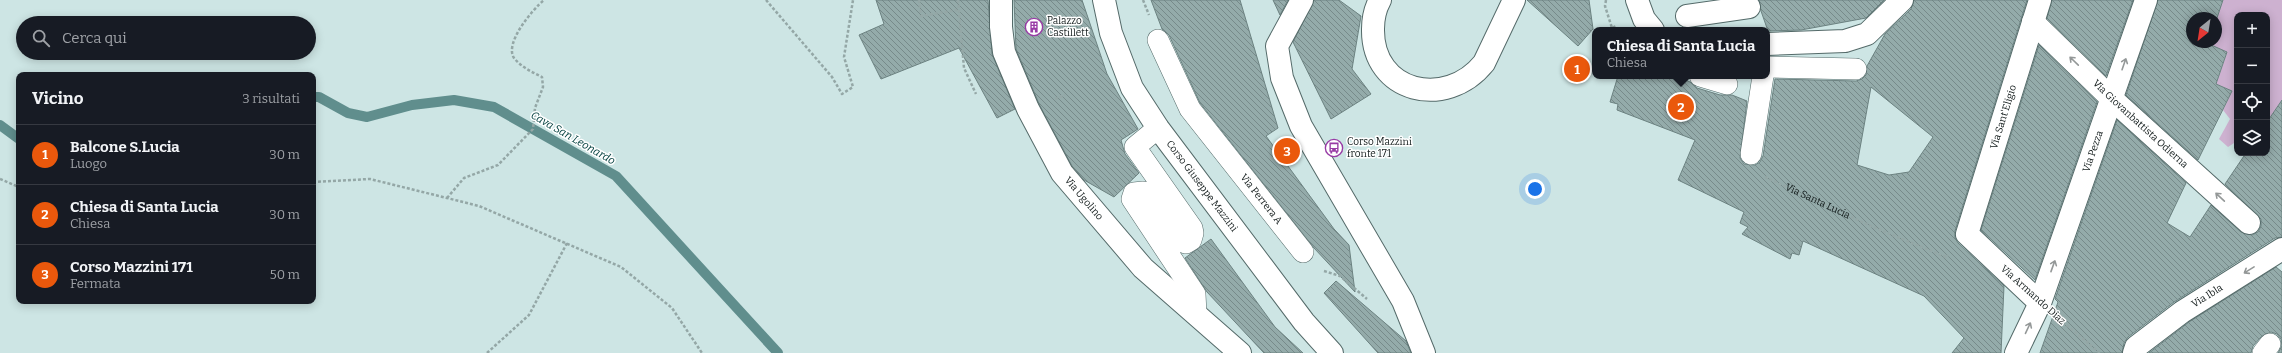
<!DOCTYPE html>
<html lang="it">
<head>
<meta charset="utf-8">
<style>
  body { margin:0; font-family:Bitter,serif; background:#242831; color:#f1f3f6 }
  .controls { position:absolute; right:12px; top:12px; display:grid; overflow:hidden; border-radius:8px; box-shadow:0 2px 10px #0003 }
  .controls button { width:36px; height:36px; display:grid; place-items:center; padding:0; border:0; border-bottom:1px solid #363941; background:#171b24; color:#f1f3f6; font:20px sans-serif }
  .compass { position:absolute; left:2186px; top:12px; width:36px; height:36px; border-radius:50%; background:#171b24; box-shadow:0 2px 10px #0003; rotate:210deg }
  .you { position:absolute; left:1535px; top:189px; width:14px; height:14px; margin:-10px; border:3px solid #fff; border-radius:50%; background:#1a73e8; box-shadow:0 0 0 6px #1a73e833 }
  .badge { display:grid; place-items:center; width:26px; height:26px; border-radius:50%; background:#ea580c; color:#fff; font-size:13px; font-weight:700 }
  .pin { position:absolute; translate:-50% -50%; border:2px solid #fff; box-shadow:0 1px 4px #0006 }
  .popup { position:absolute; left:1592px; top:27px; width:178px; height:52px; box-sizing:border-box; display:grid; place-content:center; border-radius:8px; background:#171b24; filter:drop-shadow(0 1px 3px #0005); font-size:13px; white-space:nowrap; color:#9ea1a6 }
  .popup b { font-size:15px; color:#f1f3f6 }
  .popup::after { content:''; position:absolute; left:50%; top:100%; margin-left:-8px; border:8px solid transparent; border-top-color:#171b24 }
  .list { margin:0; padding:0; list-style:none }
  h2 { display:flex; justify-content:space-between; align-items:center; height:52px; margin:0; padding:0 16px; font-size:17px }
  h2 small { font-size:13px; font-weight:400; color:#9ea1a6 }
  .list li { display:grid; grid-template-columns:26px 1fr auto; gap:12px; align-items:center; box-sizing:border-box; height:60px; padding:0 16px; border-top:1px solid #363941 }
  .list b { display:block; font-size:15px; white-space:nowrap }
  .list p { margin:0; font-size:13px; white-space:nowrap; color:#9ea1a6 }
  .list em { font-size:13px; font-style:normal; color:#9ea1a6 }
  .icon { flex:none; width:22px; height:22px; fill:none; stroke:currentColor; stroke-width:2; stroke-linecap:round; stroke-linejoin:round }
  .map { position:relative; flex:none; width:2282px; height:353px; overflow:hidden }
  .search { position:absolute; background:#171b24; box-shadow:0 2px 10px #0003; left:16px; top:16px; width:300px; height:44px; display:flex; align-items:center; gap:10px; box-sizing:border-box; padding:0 14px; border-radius:22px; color:#9ea1a6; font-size:15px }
  .panel { position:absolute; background:#171b24; box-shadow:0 2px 10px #0003; left:16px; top:72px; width:300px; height:232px; border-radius:8px }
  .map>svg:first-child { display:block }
  .garden { fill:#cdb1d0 }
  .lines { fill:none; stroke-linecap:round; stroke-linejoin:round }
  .stream { stroke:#608e8d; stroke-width:10 }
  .building { fill:url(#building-back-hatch); stroke:#6c8281; fill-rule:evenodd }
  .pedestrian-casing { stroke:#546a69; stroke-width:22 }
  .minor-casing { stroke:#546a69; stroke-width:24 }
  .tertiary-casing { stroke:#546a69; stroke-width:24 }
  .path { stroke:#94a7a6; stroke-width:2.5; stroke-dasharray:3 2; stroke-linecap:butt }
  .pedestrian { stroke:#fff; stroke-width:21 }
  .minor { stroke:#fff; stroke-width:22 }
  .tertiary { stroke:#fff; stroke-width:22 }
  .oneway { stroke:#949898 }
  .labels { text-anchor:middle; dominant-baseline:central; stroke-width:3; stroke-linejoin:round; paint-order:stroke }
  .poi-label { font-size:10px; fill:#111a1a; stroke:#fff; text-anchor:start }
  .street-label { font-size:10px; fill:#111a1a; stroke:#fff }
  .water-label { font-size:11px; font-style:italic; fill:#03403f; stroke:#fff }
</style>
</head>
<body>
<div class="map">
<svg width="2282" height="353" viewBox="0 0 2282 353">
  <defs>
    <pattern id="building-back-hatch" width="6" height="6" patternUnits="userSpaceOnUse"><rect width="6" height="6" fill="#94abaa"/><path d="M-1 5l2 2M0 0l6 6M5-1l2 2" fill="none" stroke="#778a8a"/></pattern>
  </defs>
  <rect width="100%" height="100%" fill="#cde5e4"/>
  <!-- garden -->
  <path class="garden" d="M2223,0H2282V100L2267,122V15H2237V141L2228,147L2219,139L2230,119L2223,110L2232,91L2216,84L2227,53L2209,44L2216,42V21Z"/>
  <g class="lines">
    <!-- stream -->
    <path class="stream" d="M313,97H319L348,113L367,117L412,105L454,100L494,107L616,176L778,353
      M0,125L19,139"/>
  </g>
  <!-- building -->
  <path class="building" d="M876,0H988L992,54L1015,109L997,118L959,48L881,79L859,35L884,24Z
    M1014,0H1082L1107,74L1138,129L1121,140L1125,154L1139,173L1114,197L1084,180L1072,166L1039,104L1016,49Z
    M1151,0H1240L1278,128L1266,136L1334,229L1349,245L1355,292L1314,248L1200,103L1169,35L1162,29Z
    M1273,0H1288L1280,15Z
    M1314,0H1339L1361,16L1352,69L1371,94L1331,119L1293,42Z
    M1527,0H1589L1593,29L1578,46Z
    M1759,0H1884L1866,18L1801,30L1768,31L1761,11Z
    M1914,0H2027L1955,231V238L1958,243L2004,286L2001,353H1952L1964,338L1924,296L1803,241L1799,255L1792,253L1790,259L1742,234L1748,227L1740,223L1744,212L1678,180L1695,140L1617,110L1618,104L1610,102L1618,76H1677L1690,82L1697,88L1720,95H1732L1747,101L1740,158L1744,164L1755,165L1760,162L1763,156L1775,79L1856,81L1862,79L1866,75L1867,66L1885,34L1911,9ZM1871,87L1933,137L1909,172L1889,175L1857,165Z
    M2052,0H2133L2106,76L2047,18Z
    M2158,0H2223L2216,21V18H2192V42H2209V44L2227,52L2216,84L2232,91L2198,160L2126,95Z
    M2039,45L2097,102L2035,280L1981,230Z
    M2282,100V237L2275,238L2174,302L2128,337L2124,343L2122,353H2040L2058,302L2055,299L2117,120L2186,183L2167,223L2190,237L2211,205L2241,232L2252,235L2258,232L2261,226V219L2225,184L2246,153H2267V122Z
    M1211,239L1275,327L1303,353H1264L1207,292L1185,258Z
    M2276,267L2282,272V353H2278L2282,346L2281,339L2277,334L2271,332L2261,337L2253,346L2251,353H2149L2189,322Z
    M1336,281L1406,341L1411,353H1378L1324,293Z"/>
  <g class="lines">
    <defs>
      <g id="pedestrian">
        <path id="s2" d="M1158,40L1190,109L1303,252"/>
        <path d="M1767,67L1856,69"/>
        <path d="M1700,76L1727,84"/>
        <path d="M1158,128L1135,147L1192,228L1193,233L1191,240L1186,243L1177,240L1143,192L1134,193L1132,199L1195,294L1196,314"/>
        <path d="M1751,154L1763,76"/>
        <path d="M2263,353L2270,344"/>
      </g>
      <g id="minor">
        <path id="s3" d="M1001,0V27L1004,52L1028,109L1062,173L1143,268L1240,353"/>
        <path d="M1687,16L1749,7"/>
        <path id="s4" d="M2033,22L2112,99L2249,223"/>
        <path id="s5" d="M2040,303L1967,234L2040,0"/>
        <path id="s6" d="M2016,353L2040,303L2146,0"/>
        <path id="s7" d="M2134,353L2136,347L2182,312L2282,249"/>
      </g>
      <g id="tertiary">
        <path id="s8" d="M1104,0L1111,33L1132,88L1158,128L1304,322L1332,353"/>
        <path d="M1302,0L1277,46L1282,78L1301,126L1403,301L1424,353"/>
        <path d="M1380,0C1375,9 1373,19 1373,29C1372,93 1446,110 1484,63L1514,0"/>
        <path d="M1637,0L1644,19L1653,30"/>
        <path d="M1767,44L1845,41L1867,34L1902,0"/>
      </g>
    </defs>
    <!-- pedestrian casing -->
    <use href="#pedestrian" class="pedestrian-casing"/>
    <!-- minor casing -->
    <use href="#minor" class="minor-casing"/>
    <!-- tertiary casing -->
    <use href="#tertiary" class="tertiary-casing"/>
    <!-- path -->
    <g class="path">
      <path d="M766,0L832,77L842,94L853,87L844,57L853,0"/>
      <path d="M919,0L921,16L958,10"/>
      <path d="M958,0L964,68L976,94"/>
      <path d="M1143,0L1149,15"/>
      <path d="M1606,0L1605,6L1612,28L1616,26"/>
      <path d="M1055,99L1065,95"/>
      <path id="s1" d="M1765,177L1873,227L1946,257L1948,255"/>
      <path d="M0,179L19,187"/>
      <path d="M313,182L370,179L447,198L479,206L621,267L672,308L702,353"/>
      <path d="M447,198L464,178L498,165L533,129L535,108L543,87L542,77C532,72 521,67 514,58C504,43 533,9 544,0"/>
      <path d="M1324,271L1340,276L1367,299"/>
      <path d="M2063,322L2100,353"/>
      <path d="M487,353L529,315L567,243"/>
    </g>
    <!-- pedestrian -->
    <use href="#pedestrian" class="pedestrian"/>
    <!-- minor -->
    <use href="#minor" class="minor"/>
    <!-- tertiary -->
    <use href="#tertiary" class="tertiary"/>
  </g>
  <!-- one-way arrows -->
  <defs><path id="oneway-shaft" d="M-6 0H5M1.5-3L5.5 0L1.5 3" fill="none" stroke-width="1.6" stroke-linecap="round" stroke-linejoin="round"/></defs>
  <g class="oneway">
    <use href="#oneway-shaft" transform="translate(2074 61) rotate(-136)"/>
    <use href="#oneway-shaft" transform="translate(2124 64) rotate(-71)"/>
    <use href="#oneway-shaft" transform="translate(2220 197) rotate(-137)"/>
    <use href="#oneway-shaft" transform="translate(2053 266) rotate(-70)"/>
    <use href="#oneway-shaft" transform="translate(2249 270) rotate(148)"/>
    <use href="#oneway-shaft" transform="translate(2028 328) rotate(-65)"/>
  </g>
  <!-- icons -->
  <defs>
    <symbol id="building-ring" viewBox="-11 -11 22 22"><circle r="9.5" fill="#fff" stroke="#983ba5" stroke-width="1.5"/><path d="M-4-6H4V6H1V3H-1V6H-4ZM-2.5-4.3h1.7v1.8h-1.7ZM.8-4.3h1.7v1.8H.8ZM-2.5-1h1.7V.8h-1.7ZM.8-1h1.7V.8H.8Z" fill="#983ba5"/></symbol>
    <symbol id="bus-ring" viewBox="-11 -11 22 22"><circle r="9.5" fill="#fff" stroke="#983ba5" stroke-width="1.5"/><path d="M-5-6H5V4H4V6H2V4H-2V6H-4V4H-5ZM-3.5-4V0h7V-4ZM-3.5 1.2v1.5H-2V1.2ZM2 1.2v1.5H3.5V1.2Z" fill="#983ba5"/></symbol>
  </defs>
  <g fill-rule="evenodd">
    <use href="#building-ring" x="1024" y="17" width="20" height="20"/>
    <use href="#bus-ring" x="1324" y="138" width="20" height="20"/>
  </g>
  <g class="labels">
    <!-- poi labels -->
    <g class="poi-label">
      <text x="1047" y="21">Palazzo<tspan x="1047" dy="12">Castillett</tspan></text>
      <text x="1347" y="142">Corso Mazzini<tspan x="1347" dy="12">fronte 171</tspan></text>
    </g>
    <!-- street labels -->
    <g class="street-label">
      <text stroke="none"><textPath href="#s5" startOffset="223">Via Sant'Eligio</textPath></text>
      <text stroke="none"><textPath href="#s4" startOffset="148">Via Giovanbattista Odierna</textPath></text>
      <text stroke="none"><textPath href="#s6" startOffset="216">Via Pezza</textPath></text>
      <text stroke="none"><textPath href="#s8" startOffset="213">Corso Giuseppe Mazzini</textPath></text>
      <text stroke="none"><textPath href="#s3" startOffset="220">Via Ugolino</textPath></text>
      <text stroke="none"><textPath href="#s2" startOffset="191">Via Perrera A</textPath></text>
      <text stroke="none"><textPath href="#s1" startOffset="58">Via Santa Lucia</textPath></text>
      <text transform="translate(2033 295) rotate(42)">Via Armando Diaz</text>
      <text stroke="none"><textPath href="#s7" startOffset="94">Via Ibla</textPath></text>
    </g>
    <!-- water labels -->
    <g class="water-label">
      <text transform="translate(573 138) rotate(30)">Cava San Leonardo</text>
    </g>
  </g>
</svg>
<div class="controls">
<button>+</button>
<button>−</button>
<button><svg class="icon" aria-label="locate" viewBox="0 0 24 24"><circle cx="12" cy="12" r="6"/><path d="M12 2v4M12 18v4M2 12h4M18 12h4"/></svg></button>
<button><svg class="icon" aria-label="layers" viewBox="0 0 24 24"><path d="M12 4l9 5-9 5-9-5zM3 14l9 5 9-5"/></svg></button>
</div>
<svg class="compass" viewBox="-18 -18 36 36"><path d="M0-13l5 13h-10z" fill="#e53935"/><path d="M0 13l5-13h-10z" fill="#9ea1a6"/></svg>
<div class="you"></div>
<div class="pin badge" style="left:1577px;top:69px">1</div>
<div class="pin badge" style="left:1681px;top:107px">2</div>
<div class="popup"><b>Chiesa di Santa Lucia</b>Chiesa</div>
<div class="pin badge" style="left:1287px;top:151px">3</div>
<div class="search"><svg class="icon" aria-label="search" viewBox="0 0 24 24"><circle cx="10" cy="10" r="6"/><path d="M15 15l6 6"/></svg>Cerca qui</div>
<section class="panel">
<h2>Vicino<small>3 risultati</small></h2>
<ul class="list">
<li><span class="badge">1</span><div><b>Balcone S.Lucia</b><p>Luogo</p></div><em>30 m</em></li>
<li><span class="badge">2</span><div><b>Chiesa di Santa Lucia</b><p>Chiesa</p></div><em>30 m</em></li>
<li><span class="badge">3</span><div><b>Corso Mazzini 171</b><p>Fermata</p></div><em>50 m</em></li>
</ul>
</section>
</div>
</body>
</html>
